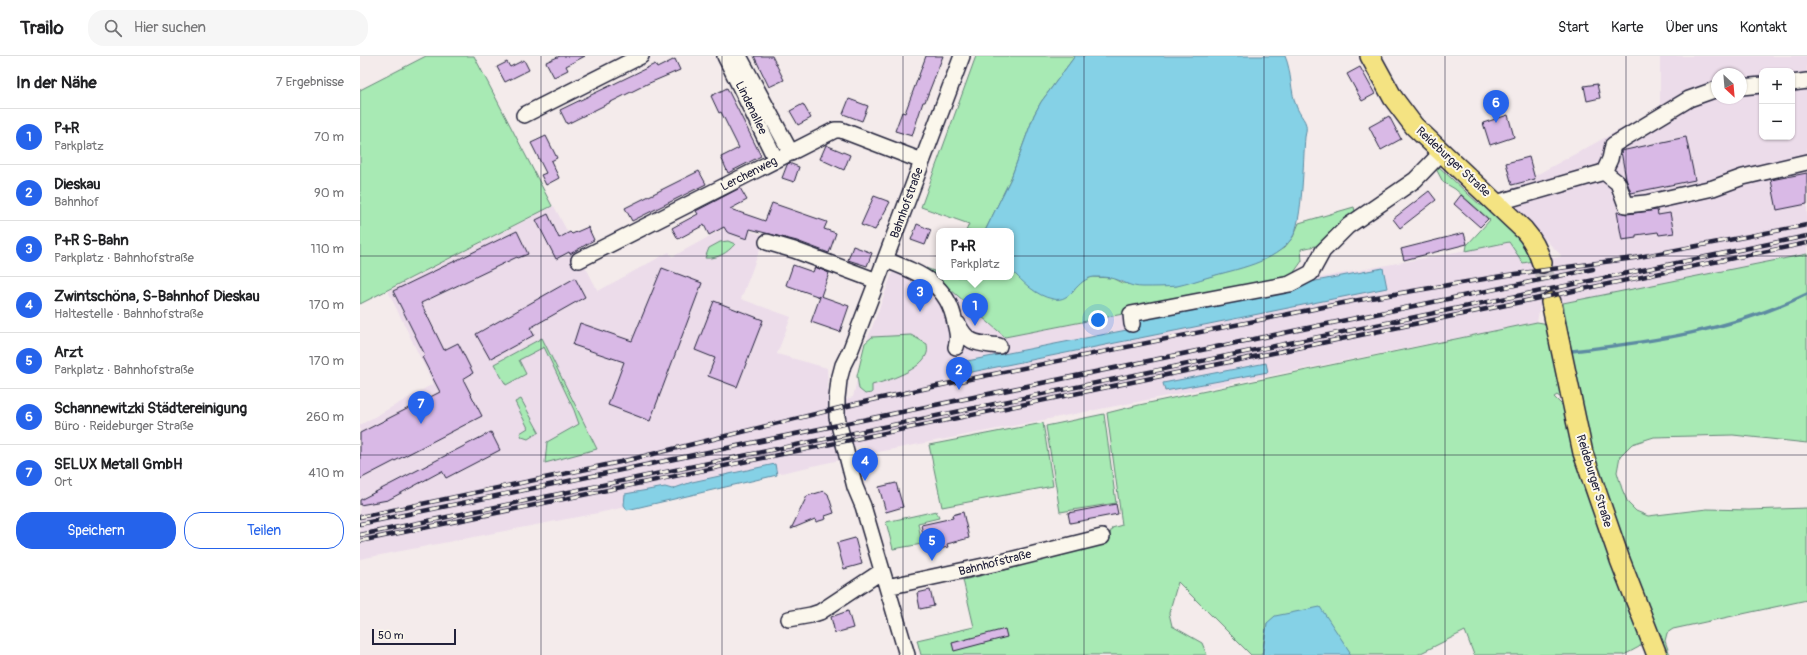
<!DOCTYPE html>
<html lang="de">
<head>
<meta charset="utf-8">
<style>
  body { margin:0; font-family:Pangolin,sans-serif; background:#f6f6f6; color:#202124 }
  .controls { position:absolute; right:12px; top:12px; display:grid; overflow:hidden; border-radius:8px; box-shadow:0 1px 3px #0004 }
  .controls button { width:36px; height:36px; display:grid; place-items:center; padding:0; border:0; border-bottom:1px solid #e0e0e0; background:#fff; color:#202124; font:20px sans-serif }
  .compass { position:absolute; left:1351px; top:12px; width:36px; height:36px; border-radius:50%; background:#fff; box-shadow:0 1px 3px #0004; rotate:154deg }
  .scale { position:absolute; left:12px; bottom:10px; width:84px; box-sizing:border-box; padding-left:4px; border:2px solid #22223b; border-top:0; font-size:11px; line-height:14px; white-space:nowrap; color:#22223b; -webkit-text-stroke:3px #fbf7ec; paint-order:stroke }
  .you { position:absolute; left:738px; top:264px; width:14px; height:14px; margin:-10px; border:3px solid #fff; border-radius:50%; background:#1a73e8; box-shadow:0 0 0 6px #1a73e833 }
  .badge { display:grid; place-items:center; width:26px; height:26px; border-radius:50%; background:#2563eb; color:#fff; font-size:13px; font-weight:700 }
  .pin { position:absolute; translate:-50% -33px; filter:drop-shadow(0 1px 2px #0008) }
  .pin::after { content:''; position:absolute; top:21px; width:14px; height:12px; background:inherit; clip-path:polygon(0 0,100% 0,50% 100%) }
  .popup { position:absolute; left:576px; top:172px; width:78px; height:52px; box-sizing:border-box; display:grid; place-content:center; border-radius:8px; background:#fff; filter:drop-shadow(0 1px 3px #0005); font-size:13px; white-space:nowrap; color:#757577 }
  .popup b { font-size:15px; color:#202124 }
  .popup::after { content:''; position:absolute; left:50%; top:100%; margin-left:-8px; border:8px solid transparent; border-top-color:#fff }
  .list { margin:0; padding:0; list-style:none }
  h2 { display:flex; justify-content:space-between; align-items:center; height:52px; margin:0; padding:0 16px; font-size:17px }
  h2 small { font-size:13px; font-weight:400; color:#757577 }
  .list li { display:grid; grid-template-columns:26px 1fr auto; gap:12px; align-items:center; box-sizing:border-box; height:56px; padding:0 16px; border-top:1px solid #e0e0e0 }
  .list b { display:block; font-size:15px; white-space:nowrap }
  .list p { margin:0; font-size:13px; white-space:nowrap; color:#757577 }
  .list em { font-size:13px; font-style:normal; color:#757577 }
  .actions { display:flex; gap:8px; padding:12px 16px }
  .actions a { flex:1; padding:9px 0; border:1px solid #2563eb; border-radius:16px; text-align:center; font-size:14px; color:#2563eb }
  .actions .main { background:#2563eb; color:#fff }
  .icon { flex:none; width:22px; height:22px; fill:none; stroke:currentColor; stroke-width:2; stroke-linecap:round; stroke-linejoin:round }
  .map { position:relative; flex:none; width:1447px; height:599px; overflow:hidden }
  header { display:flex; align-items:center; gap:24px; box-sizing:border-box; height:56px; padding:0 20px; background:#fff; border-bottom:1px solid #e0e0e0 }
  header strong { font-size:19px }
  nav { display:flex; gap:22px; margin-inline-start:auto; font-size:14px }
  .search { width:280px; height:36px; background:#f6f6f6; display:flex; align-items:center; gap:10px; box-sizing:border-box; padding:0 14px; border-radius:16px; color:#757577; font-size:15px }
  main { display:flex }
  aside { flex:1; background:#fff }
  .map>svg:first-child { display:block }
  .built { fill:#ecdcea; fill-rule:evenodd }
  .green { fill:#a8eab4; stroke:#658678 }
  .water { fill:#85d1e6; stroke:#5d8ba2 }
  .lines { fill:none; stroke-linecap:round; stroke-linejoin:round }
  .stream { stroke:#5d8ba2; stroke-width:3.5 }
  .building { fill:#d9b9e6; stroke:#22223b }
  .major-tunnel { stroke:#cac3c8; stroke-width:19; stroke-dasharray:19 10; stroke-linecap:butt }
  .minor-casing { stroke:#22223b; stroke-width:18 }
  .major-casing { stroke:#22223b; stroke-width:22 }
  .minor { stroke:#fbf7ec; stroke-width:15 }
  .major { stroke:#f4e382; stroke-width:19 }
  .rail-casing { stroke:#22223b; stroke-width:4.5 }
  .rail { stroke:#fbf7ec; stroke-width:3; stroke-dasharray:9; stroke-linecap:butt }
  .grid { fill:none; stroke:#22223b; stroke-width:1; stroke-opacity:0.55 }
  .labels { text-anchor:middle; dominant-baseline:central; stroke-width:4; stroke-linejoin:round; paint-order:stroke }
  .street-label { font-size:12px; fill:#22223b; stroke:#fbf7ec }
</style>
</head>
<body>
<header>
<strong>Trailo</strong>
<div class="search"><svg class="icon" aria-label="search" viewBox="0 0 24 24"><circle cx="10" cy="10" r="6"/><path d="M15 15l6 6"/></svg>Hier suchen</div>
<nav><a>Start</a><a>Karte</a><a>Über uns</a><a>Kontakt</a></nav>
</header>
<main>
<aside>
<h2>In der Nähe<small>7 Ergebnisse</small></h2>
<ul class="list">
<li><span class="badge">1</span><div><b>P+R</b><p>Parkplatz</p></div><em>70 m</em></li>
<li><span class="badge">2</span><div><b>Dieskau</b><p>Bahnhof</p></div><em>90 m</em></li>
<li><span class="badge">3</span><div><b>P+R S-Bahn</b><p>Parkplatz · Bahnhofstraße</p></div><em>110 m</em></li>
<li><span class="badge">4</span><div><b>Zwintschöna, S-Bahnhof Dieskau</b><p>Haltestelle · Bahnhofstraße</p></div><em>170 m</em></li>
<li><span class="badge">5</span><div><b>Arzt</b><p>Parkplatz · Bahnhofstraße</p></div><em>170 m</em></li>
<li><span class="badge">6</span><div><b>Schannewitzki Städtereinigung</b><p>Büro · Reideburger Straße</p></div><em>260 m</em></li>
<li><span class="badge">7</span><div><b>SELUX Metall GmbH</b><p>Ort</p></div><em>410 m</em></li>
</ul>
<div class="actions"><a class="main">Speichern</a><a>Teilen</a></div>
</aside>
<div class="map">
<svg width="1447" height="599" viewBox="0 0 1447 599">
  <rect width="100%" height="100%" fill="#f4ebeb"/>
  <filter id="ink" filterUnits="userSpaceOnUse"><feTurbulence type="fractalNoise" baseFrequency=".025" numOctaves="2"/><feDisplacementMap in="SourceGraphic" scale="8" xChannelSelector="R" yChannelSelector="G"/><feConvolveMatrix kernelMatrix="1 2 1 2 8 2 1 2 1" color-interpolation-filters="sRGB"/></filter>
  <g filter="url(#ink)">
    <!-- built -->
    <path class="built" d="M1300,0H1447V209L1210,259L1199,246L1180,250L1177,266L792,343L508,398L506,389L478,394L480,404L238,457L0,503V369L73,328L28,235L194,150L238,235L309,196L312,201L372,168L405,180L381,243L431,261L417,298L467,312L469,348L493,341L505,290L538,202L566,212L645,281L1149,186L1163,207L1200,201L1201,199L1139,139L1300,52ZM1402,15H1432V81H1402ZM1357,18H1381V42H1357Z"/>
    <!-- green -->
    <path class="green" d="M66,0H114L192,150L0,248V34Z
      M616,0H715L681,46L674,59L651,122L625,175H606L609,168L561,151Z
      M1077,109L1120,149H1127L1163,184L1173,205L1163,207L1149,186L1106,195L1107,189L1130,164L1095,133L1083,126L1075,111Z
      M994,151L996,159L965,188L941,193L942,205L927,226L645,281L566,212L579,217V221H651V214L676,236H713L719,227L726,223L733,221L752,222L762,227L816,230L886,210L902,204L924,192L933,181L939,167Z
      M368,185L375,188C367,197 358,203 345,202L349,192L360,186Z
      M1447,198V387L1373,379L1294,381L1272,388L1260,400L1257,416L1262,433L1268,447L1276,455L1288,460L1347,453L1389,454L1447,452V544L1313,573L1307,577L1305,585L1310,599H1304L1223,380L1220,346L1203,247Z
      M1177,266L1189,268L1205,345L1197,339L1194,341L1207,354L1218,412L1255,514L1284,585L1279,591L1264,599H1114L1105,575L1057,599H989V596L907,567L902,599H891L818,526L809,557L812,570L842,587L847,599H561L557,584L614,571L603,524L649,513L748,484L752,472L762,469L747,357L779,349Z
      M551,279L567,288C567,290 568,294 567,297C562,314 527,325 512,329V337L505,338L499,333L497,320L505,287L512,281Z
      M182,282L237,393L185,407L187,386L219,368L214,354L184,291L159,304L166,318L146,329L134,308Z
      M161,343L179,376L168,383L162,381L160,377L168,372L155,346Z
      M744,358L756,447L700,456L686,370Z
      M683,367L693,430L582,451L569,389Z
      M576,455L579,462L558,467L562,488L533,493L526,466Z"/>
    <!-- water -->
    <path class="water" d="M715,0H925C932,16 930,36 937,52C943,65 949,65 945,81C943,103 943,166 932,182C915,207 876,213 849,221C838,224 827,228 817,230C806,231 794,231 783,231C770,231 765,226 755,223C749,221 740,221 734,221C716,223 712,247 693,243C676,240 663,226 651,214V175H625L651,122L674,59L681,46Z
      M1023,212L1027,232L602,318L599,310L602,306L777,272L775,260Z
      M906,307L908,316L805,335L803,327Z
      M415,408L417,419L267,454L264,449L265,438L305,431L312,433L332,426Z
      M960,551L990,596L989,599H902L907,567L915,560Z"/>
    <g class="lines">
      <!-- stream -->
      <path class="stream" d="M1212,295C1292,286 1374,274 1447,238"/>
    </g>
    <!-- building -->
    <path class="building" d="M200,0H225L206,10L208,14L194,21L186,6Z
      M394,0H412L424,24L409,31Z
      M566,0H583L565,46H563L552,80L535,75L542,56L545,57Z
      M315,3L320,14L287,28L207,68L200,54L295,8L297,12Z
      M164,4L169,14L145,26L137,11L147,6L150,11Z
      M1000,11L1015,38L1002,45L987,18Z
      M1237,28L1240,42L1227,45L1224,30Z
      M367,32L401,100L368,117L361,101L379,92L361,56L359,57L351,40Z
      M489,43L508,50L502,65L483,58Z
      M443,48L451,62L438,69L430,55Z
      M1148,59L1154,81L1130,89L1123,67Z
      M1029,60L1041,83L1021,94L1009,71Z
      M186,80L197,102L191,105L199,122L186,129L181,119L186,117L171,87Z
      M1326,81L1335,124L1271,137L1266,123L1261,95Z
      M466,89L490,99L484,114L460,103Z
      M1169,101L1175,123L1152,129L1146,107Z
      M429,107L439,111L434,126L422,122L427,109Z
      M339,115L346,128L272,165L265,152Z
      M1447,117V148L1417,154L1411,124Z
      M380,132L387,144L370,153L405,165L412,147L467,166L464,173L476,177L469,197L437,185L390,173L387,183L367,176L364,171L349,179L344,169L318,183L312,172L338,158L336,155Z
      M1069,135L1076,144L1040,172L1033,163Z
      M1101,139L1128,163L1120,171L1094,148Z
      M514,140L530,146L515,174L501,169Z
      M1297,154L1298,159L1310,157L1314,177L1299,179L1298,176L1276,179V182L1262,184L1257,156L1267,158Z
      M188,158L199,182L210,176L212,178L228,171L234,184L210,198L209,196L196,203L176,164Z
      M557,168L571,174L565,189L551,184Z
      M157,175L168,198L158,202L157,201L61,247L84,294L98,287L113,317L103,323L122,360L0,423V377L80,336L62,301L65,299L33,235Z
      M1104,177L1107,188L1044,204L1041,193Z
      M493,190L512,197L507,210L488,204Z
      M433,209L453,216L455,211L469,217L461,240L489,250L480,276L451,266L460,241L426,229Z
      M302,212L342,227L290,365L248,349L264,306L213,289L220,267L272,285Z
      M215,222L225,241L170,272L174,279L130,303L116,278Z
      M354,245L403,264L377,331L348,320L355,302L335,294Z
      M131,376L140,394L86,422L82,415L28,444L0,449V444Z
      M536,427L543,451L526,456L519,431Z
      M464,435L468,438L474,457L465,460L466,463L456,466L455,463L431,473L447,440Z
      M756,448L758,458L710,467L708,457Z
      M603,456L609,482L587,488L588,491L567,496L561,469L593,462L592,459Z
      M495,482L502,508L484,513L477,487Z
      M570,534L574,550L560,553L557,537Z
      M488,555L493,572L475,577L471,561Z
      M645,573L647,581L594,595L592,587Z"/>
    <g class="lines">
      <!-- major-tunnel -->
      <path class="major-tunnel" d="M1182,207L1191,246"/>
      <defs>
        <path id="minor" d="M365,0L416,104
          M379,0L431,97
          M1432,27L1447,25
          M1381,31L1402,29
          M164,59L281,0
          M1244,116L1250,103L1253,89L1329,43L1357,33
          M1136,147L1244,116L1258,127L1266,149L1286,147L1353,132L1383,121L1447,106
          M407,186L434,194L517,225
          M219,204L475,74H481L562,105
          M526,204C559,217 588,227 595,267C597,276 599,282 596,291
          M598,268C608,289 618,287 639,290
          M772,268L771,258L930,228L951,217L963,195L988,170L1055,124L1081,97
          M527,531L642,506L742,481
          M429,563L451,559L460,556L522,515
          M547,599L503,450L495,431L477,361V342L479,324L483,309L491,293L517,225L602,0"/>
        <path id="major" d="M1010,0L1033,42L1054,70L1164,174C1173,184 1178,194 1182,207
          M1191,246L1223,397L1260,504L1297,599"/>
      </defs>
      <!-- minor casing -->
      <use href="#minor" class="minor-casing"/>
      <!-- major casing -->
      <use href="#major" class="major-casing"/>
      <!-- minor -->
      <use href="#minor" class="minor"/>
      <!-- major -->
      <use href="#major" class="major"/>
      <defs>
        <path id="rail" d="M0,461L260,406L512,344L619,321L993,245L1148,219L1274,202L1447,169
          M0,468L1233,213
          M0,479L1447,180
          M0,485L1447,187"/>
      </defs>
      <!-- rail casing -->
      <use href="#rail" class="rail-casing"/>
      <!-- rail -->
      <use href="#rail" class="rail"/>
    </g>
  </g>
  <!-- grid -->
  <path class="grid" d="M181,0V599M362,0V599M543,0V599M724,0V599M904,0V599M1085,0V599M1266,0V599M0,200H1447M0,399H1447"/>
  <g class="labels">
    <!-- street labels -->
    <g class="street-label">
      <text transform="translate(391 52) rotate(64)">Lindenallee</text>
      <text transform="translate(1093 106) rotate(43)">Reideburger Straße</text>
      <text transform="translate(389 118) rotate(-27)">Lerchenweg</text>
      <text transform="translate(547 147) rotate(-70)">Bahnhofstraße</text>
      <text transform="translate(1234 425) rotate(73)">Reideburger Straße</text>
      <text transform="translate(635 507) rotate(-14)">Bahnhofstraße</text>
    </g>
  </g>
</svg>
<div class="controls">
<button>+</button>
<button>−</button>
</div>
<svg class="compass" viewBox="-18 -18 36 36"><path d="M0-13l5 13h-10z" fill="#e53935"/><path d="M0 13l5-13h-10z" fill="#757577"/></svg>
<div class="scale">50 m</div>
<div class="you"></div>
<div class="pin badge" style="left:615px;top:270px">1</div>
<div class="popup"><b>P+R</b>Parkplatz</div>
<div class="pin badge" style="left:599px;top:334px">2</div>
<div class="pin badge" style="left:560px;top:256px">3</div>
<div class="pin badge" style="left:505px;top:425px">4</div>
<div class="pin badge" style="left:572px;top:505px">5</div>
<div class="pin badge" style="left:1136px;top:67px">6</div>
<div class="pin badge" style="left:61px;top:368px">7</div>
</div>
</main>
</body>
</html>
